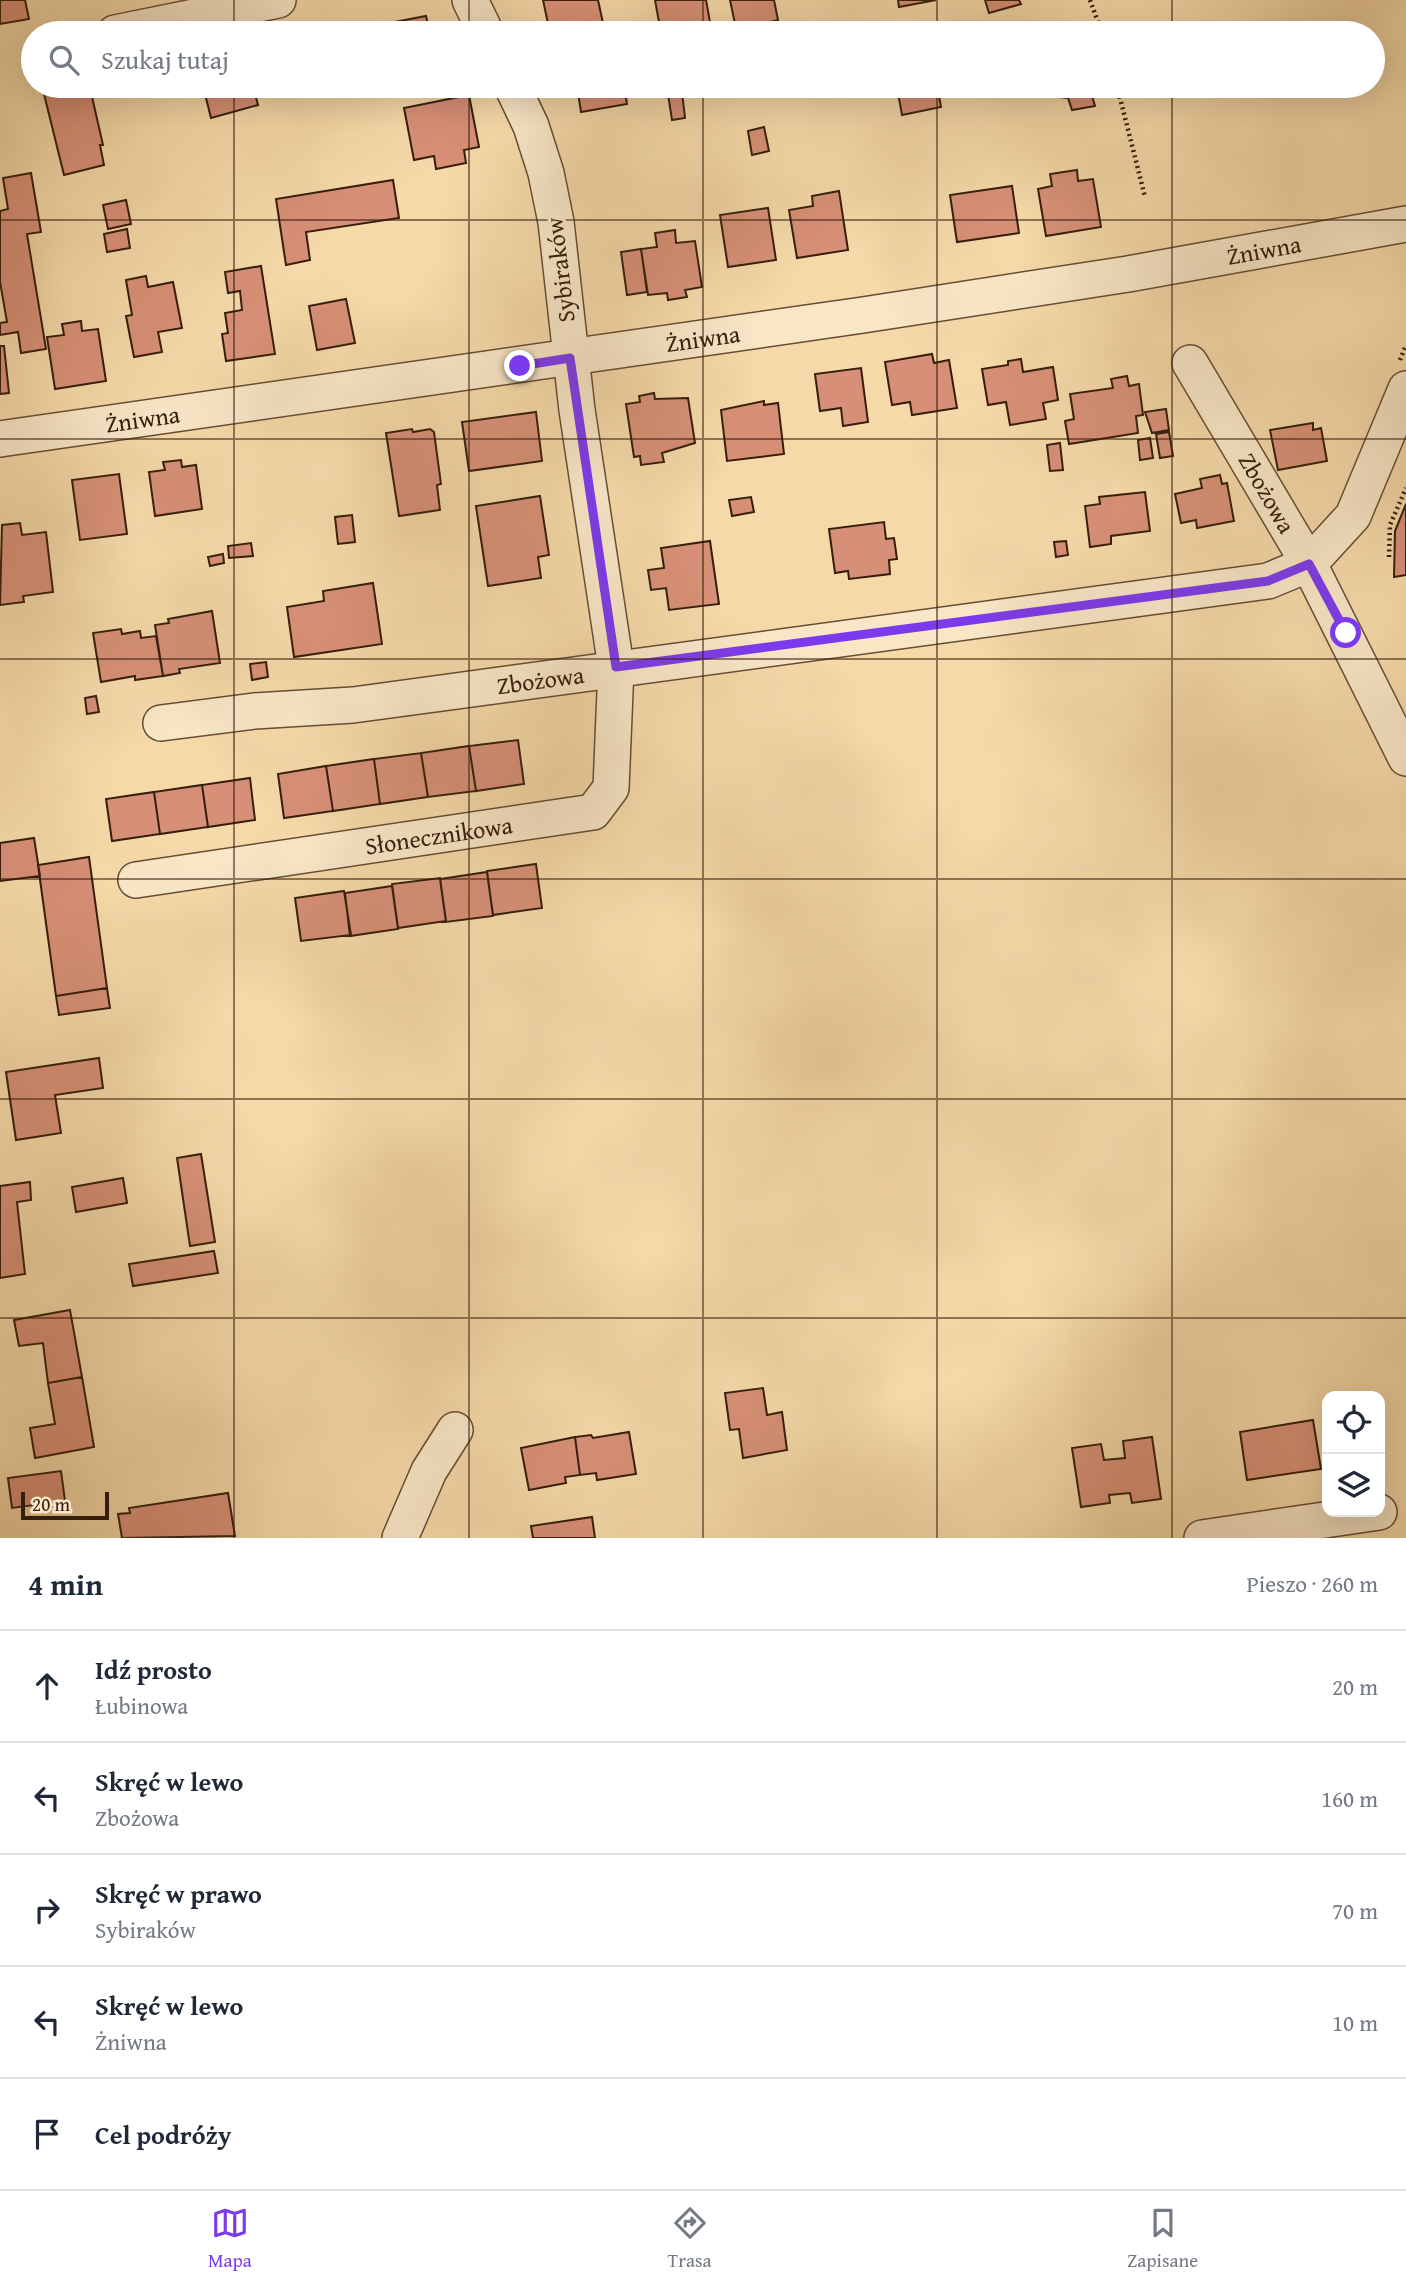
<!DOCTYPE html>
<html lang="pl">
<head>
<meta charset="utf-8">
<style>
  body { margin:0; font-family:"Gentium Book Plus",serif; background:#f6f6f7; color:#1f2937 }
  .controls { position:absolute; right:21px; bottom:21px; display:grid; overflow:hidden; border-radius:14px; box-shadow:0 7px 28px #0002 }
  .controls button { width:63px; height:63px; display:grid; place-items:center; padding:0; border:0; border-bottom:2px solid #e0e1e3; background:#fff; color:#1f2937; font:35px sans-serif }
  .scale { position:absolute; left:21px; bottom:18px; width:88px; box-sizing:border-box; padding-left:7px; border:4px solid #361e0c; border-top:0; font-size:19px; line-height:24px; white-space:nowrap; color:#361e0c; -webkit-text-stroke:5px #f8e6c7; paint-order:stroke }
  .stop { position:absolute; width:21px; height:21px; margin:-16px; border:5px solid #7c3aed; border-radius:50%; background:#fff }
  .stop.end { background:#7c3aed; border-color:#fff; box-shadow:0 2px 7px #0008 }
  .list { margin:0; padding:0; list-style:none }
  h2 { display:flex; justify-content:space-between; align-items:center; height:91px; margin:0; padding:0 28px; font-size:30px }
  h2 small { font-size:23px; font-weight:400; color:#747a83 }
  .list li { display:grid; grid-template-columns:46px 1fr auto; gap:21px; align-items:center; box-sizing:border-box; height:112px; padding:0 28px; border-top:2px solid #e0e1e3 }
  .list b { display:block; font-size:26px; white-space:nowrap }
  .list p { margin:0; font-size:23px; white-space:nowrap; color:#747a83 }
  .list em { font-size:23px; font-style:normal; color:#747a83 }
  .icon { flex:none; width:38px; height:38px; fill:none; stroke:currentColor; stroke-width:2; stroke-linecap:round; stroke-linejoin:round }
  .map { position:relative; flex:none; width:1406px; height:1538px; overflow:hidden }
  .search { position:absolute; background:#fff; box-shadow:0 7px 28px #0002; left:21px; right:21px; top:21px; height:77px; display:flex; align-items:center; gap:18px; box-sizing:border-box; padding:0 24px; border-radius:38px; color:#747a83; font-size:26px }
  .sheet { height:651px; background:#fff }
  nav { display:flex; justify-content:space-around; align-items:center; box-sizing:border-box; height:98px; border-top:2px solid #e0e1e3; background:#fff; font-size:19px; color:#747a83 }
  nav a { display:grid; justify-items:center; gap:4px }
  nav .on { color:#7c3aed }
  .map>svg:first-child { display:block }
  .building { fill:#d79077; stroke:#361e0c; stroke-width:2 }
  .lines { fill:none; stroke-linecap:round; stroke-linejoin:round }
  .minor-casing { stroke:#664d33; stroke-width:38 }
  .path { stroke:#361e0c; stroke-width:4.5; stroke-dasharray:2 3.5; stroke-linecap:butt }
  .minor { stroke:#f8e6c7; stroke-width:35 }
  .route { stroke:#7c3aed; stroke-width:9 }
  .grid { fill:none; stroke:#361e0c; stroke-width:2; stroke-opacity:0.55 }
  .labels { text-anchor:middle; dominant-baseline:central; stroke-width:7; stroke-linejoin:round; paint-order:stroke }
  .street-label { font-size:24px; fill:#361e0c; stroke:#f8e6c7 }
</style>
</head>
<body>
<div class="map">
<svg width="1406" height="1538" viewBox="0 0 1406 1538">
  <rect width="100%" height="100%" fill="#f5d9a9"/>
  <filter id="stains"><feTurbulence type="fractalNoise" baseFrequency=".00286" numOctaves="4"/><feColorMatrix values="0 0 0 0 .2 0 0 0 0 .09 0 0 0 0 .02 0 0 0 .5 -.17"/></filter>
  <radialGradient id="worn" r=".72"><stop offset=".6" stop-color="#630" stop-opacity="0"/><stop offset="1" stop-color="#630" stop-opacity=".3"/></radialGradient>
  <!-- building -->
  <path class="building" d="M0,0H25L29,19L0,24Z
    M543,0H598L605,32L550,33Z
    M655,0H706L712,33H661Z
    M730,0H774L778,20L767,23L769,33H737Z
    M898,0H936L899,7Z
    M985,0H1019L1021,4L989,13Z
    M426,16L430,33H358V29Z
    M61,86H73L82,91L90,88L103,145H100L104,165L64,175L43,90Z
    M203,86H253L258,105L211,118Z
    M577,86H624L627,104L581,112Z
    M920,86L921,93L938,90L941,107L902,115L897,87Z
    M1048,86H1089L1095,106L1072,110L1068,98L1051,96Z
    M682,92L685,118L672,120L668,94Z
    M469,95L479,147L464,150L466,163L436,169L434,156L414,160L404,108Z
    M764,127L769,151L752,155L748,131Z
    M1077,170L1078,181L1093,179L1101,227L1046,236L1038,189L1052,186L1050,174Z
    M31,173L41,232L27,234L46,349L21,353L18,332L0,335V323L7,322L0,282V211L8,209L3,178Z
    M393,180L399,218L306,232L310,260L286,265L276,199Z
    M1012,186L1019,233L957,242L950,195Z
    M839,191L848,250L797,258L789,210L813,206L812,196Z
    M126,200L131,224L108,229L103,205Z
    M768,208L776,260L728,267L720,215Z
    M127,229L130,248L107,252L104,234Z
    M675,230L676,243L695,241L702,287L685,290L687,297L668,300L667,293L648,295L641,249L657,247L655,233Z
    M641,249L647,292L627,295L621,252Z
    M261,266L275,354L226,361L222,334L228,333L225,313L242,310L240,291L228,293L225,272Z
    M146,276L148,287L173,282L182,328L158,332L162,352L134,357L126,316L132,315L126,280Z
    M346,299L355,343L317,350L309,306Z
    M81,321L82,331L98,329L106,381L55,389L47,337L64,335L62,324Z
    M0,346H4L9,393L0,394Z
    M932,354L934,363L949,360L957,408L912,415L910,402L892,405L885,362Z
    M1021,359L1023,372L1053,367L1058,400L1043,403L1046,419L1010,425L1006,402L988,405L982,369L1008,365V361Z
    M861,368L868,422L843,426L841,408L820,411L815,374Z
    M1127,376L1129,386L1139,384L1143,415L1136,416L1138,433L1069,444L1065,421L1074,419L1070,394L1113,388L1111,379Z
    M654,393L655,399L688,398L695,443L662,453L664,462L641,465L640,456L634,457L626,404L640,402L639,396Z
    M764,401V405L778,403L784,454L727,461L721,410Z
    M1166,409L1169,430L1152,433L1145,412Z
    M536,412L542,461L469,471L462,422Z
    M1313,423V430L1321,428L1327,461L1278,470L1270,430Z
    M412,429L413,432L430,429L434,432L441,484L437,485L440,510L399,516L386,433Z
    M1169,432L1173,456L1160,458L1156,434Z
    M1150,438L1153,458L1140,460L1138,440Z
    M1060,443L1063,470L1050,471L1047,445Z
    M181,460L182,467L196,465L202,509L155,516L149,472L165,470L163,462Z
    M119,474L127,534L80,540L72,480Z
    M1220,475L1222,484L1227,483L1234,521L1197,528L1196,520L1181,523L1175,494L1202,488L1200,479Z
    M1145,492L1150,531L1111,536V544L1090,547L1085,506L1100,504L1099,497Z
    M540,496L549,555L538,557L541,578L488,586L476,506Z
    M751,497L754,512L732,516L729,500Z
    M1406,504V575L1394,577L1395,531Z
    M352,515L355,542L338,544L335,517Z
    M884,522L886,539L894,538L897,559L889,560L890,574L849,579L848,571L835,573L829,529Z
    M20,523L22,535L46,532L53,592L23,596L24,602L0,605L2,525Z
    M710,541L719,604L669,610L666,588L651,590L648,570L664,568L661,548Z
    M1066,541L1068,555L1056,557L1054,542Z
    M251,543L253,556L229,558L228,546Z
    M223,554L224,563L210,566L208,557Z
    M373,583L382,644L294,657L287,607L324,601L323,591Z
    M212,611L220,663L179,669L180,673L163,676L155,625L169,623L168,619Z
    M121,629L122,634L140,631L141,638L156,636L163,676L135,680V676L101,682L93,633Z
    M266,662L268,677L252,680L250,664Z
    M96,696L99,712L87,714L85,698Z
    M518,740L524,784L476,791L469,746Z
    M469,746L476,791L428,797L421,753Z
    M421,753L428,797L380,804L374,759Z
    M374,759L380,804L333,811L326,766Z
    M326,766L333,811L284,818L278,774Z
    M250,778L255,820L208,827L202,785Z
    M202,785L208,827L160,834L154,792Z
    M154,792L160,834L112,841L106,799Z
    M34,838L40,876L0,881V843Z
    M89,857L107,988L56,996L38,865Z
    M536,864L542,908L493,915L487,871Z
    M487,872L493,916L446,922L440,879Z
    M440,878L446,921L398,928L392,884Z
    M392,886L398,929L350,936L345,893Z
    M344,891L351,935L301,941L295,898Z
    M107,988L110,1008L59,1015L56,996Z
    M99,1058L103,1088L55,1095L61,1133L16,1140L6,1072Z
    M201,1154L215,1242L190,1246L177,1158Z
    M123,1178L127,1203L76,1212L72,1187Z
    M30,1182L31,1200L17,1202L25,1274L0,1278V1186Z
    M214,1251L218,1273L133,1286L129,1264Z
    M70,1310L82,1377L48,1383L43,1343L19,1346L14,1320Z
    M82,1377L94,1447L35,1458L30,1428L55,1424L48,1383Z
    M763,1388L767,1415L782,1412L787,1450L743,1458L739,1429L730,1430L725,1393Z
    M1313,1420L1321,1469L1247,1480L1240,1432Z
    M629,1432L636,1474L597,1480L596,1473L580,1475L575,1437L591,1435L593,1438Z
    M575,1437L580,1475L565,1477L566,1483L529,1490L521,1448Z
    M1152,1437L1161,1499L1132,1503L1130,1493L1109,1495L1110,1503L1081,1507L1072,1448L1101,1444L1104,1460L1125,1458L1123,1441Z
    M61,1471L65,1501L12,1508L8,1478Z
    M228,1493L235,1536L122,1538L118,1514L130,1513L129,1508Z
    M592,1517L595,1538H533L531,1526Z"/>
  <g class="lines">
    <defs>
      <g id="minor">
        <path d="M470,0L486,33"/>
        <path d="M115,33L278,0"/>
        <path d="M1406,389L1353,516L1309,564L1406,758"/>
        <path id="s1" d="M0,439L863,315L1128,274L1406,224"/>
        <path id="s2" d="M161,723L254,711L353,705L1268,581L1309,564L1190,363"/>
        <path id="s3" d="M136,880L593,812L611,788L616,667L577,410L556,222L546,173L531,126L512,86"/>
        <path d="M400,1538L429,1471L455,1430"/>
        <path d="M1202,1538L1379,1512"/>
      </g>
    </defs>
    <!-- minor casing -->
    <use href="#minor" class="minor-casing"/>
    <!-- path -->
    <path class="path" d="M1090,0L1102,33
      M1117,86L1145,197
      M1400,360L1406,345
      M1389,557L1390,525L1406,488"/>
    <!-- minor -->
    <use href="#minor" class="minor"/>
  </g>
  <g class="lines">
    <!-- route -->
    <path class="route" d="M520,366L570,358L616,667L1268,581L1309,564L1346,633"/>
  </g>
  <!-- grid -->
  <path class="grid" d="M234,0V33M469,0V33M703,0V33M937,0V33M1172,0V33M234,86V1538M469,86V1538M703,86V1538M937,86V1538M1172,86V1538M0,220H1406M0,439H1406M0,659H1406M0,879H1406M0,1099H1406M0,1318H1406"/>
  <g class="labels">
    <!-- street labels -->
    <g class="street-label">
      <text stroke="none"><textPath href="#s1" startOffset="1278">Żniwna</textPath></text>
      <text transform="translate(560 270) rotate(-97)">Sybiraków</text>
      <text stroke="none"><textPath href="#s1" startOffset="710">Żniwna</textPath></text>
      <text stroke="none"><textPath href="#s1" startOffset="144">Żniwna</textPath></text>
      <text transform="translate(1267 493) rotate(60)">Zbożowa</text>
      <text stroke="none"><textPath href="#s2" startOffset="382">Zbożowa</textPath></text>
      <text stroke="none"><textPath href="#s3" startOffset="306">Słonecznikowa</textPath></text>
    </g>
  </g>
  <rect width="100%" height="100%" filter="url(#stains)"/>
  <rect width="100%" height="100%" fill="url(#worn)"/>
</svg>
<div class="controls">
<button><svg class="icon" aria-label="locate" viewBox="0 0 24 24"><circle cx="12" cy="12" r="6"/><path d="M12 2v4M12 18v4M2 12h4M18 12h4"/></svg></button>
<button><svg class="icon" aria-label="layers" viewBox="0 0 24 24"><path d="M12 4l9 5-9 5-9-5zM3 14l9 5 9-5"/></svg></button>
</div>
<div class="scale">20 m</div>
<div class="stop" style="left:1346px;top:633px"></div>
<div class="stop end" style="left:520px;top:366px"></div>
<div class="search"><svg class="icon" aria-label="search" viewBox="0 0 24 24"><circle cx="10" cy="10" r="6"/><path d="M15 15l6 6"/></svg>Szukaj tutaj</div>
</div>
<section class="sheet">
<h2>4 min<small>Pieszo · 260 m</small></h2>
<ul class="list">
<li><svg class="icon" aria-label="ahead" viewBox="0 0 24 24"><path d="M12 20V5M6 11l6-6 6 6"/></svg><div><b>Idź prosto</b><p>Łubinowa</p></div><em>20 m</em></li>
<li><svg class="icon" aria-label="left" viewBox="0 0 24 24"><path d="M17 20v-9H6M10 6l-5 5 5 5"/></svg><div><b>Skręć w lewo</b><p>Zbożowa</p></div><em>160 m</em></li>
<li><svg class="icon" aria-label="right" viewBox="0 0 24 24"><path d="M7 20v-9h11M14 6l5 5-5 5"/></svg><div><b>Skręć w prawo</b><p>Sybiraków</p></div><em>70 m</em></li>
<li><svg class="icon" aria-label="left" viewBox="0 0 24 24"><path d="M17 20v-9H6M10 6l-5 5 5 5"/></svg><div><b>Skręć w lewo</b><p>Żniwna</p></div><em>10 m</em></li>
<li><svg class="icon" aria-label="arrive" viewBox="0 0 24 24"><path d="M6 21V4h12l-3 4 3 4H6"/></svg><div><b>Cel podróży</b></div></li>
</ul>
</section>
<nav>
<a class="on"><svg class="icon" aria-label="map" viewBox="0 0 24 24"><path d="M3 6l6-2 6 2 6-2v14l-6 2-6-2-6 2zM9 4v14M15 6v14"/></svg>Mapa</a>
<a><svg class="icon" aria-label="directions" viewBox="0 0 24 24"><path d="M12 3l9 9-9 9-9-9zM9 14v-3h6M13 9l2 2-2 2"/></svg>Trasa</a>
<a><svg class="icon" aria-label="saved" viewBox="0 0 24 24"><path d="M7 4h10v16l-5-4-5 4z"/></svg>Zapisane</a>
</nav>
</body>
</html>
